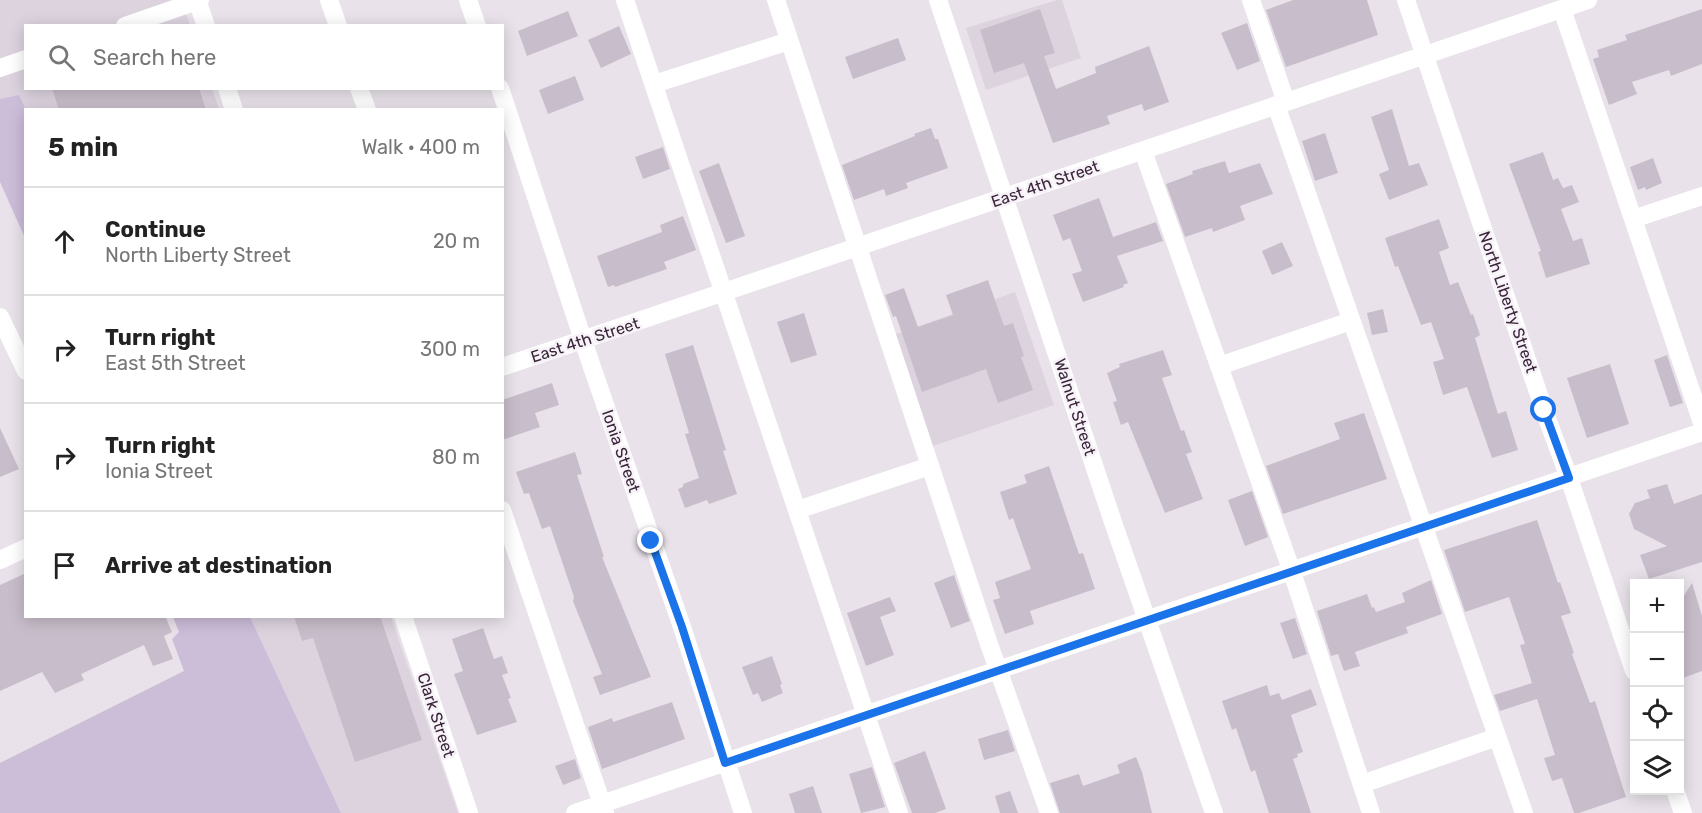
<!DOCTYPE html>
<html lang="en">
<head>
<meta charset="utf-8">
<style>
  body { margin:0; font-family:Rubik,sans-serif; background:#f6f6f6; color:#222 }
  .controls { position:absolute; right:18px; bottom:18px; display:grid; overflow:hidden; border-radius:0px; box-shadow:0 3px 15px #0003 }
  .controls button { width:54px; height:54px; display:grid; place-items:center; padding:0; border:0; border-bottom:2px solid #e0e0e0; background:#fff; color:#222; font:30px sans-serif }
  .stop { position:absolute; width:18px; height:18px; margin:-14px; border:4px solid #1a73e8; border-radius:50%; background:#fff }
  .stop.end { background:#1a73e8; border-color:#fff; box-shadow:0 2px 6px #0008 }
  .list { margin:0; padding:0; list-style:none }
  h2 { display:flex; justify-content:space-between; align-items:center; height:78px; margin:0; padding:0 24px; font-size:26px }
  h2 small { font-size:20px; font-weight:400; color:#767676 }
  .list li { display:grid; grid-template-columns:39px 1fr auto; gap:18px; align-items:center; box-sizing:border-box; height:108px; padding:0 24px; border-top:2px solid #e0e0e0 }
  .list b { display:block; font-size:22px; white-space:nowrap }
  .list p { margin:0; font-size:20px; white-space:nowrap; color:#767676 }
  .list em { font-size:20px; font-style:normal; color:#767676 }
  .icon { flex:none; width:33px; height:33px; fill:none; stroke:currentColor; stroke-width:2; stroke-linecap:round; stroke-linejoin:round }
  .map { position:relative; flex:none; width:1702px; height:813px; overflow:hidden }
  .search { position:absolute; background:#fff; box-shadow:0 3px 15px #0003; left:24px; top:24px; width:480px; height:66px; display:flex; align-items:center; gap:15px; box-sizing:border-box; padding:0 21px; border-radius:0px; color:#767676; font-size:22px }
  .panel { position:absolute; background:#fff; box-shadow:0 3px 15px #0003; left:24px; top:108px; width:480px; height:510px; border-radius:0px }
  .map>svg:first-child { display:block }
  .built { fill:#dcd3de }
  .green { fill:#ccbdd9 }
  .building { fill:#c8becb }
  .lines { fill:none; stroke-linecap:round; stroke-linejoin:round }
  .minor { stroke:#fff; stroke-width:18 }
  .route { stroke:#1a73e8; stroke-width:8 }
  .labels { text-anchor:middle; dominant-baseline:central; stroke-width:5; stroke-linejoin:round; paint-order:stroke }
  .street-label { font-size:16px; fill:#392439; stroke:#f6f2f7 }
</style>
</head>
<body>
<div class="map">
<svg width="1702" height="813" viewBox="0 0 1702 813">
  <rect width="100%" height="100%" fill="#e9e2ea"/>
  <!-- built -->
  <path class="built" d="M0,0H181L190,25L26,26V88L212,89L219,109L25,110L19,96L0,99Z
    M1057,0H1062L1081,58L986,90L966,28Z
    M1015,292L1054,405L930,447L891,336Z
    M250,617H391L458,813H341Z"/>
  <!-- green -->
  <path class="green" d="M19,95L26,110L25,238L0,182V99Z
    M173,617H250L341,813H0V763L184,671L172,639L179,632Z"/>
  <!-- building -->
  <path class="building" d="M1293,0H1367L1378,35L1286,67L1266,10Z
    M1040,9L1055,53L1044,56L1056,89L1096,73L1095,67L1149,46L1169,102L1144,111L1142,104L1107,116L1110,124L1053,143L1024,63L994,73L980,30Z
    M1702,9V64L1671,76L1669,70L1632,82L1637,94L1609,105L1593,59L1599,57L1597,50L1627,40L1625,35Z
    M568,11L578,36L527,56L518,31Z
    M1247,23L1260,61L1237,70L1221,33Z
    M619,26L631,54L601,68L588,40Z
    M898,38L906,60L853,79L845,57Z
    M575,76L584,100L548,114L539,90Z
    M52,88H199L206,110H59Z
    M1392,109L1409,166L1419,163L1428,185L1389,200L1379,174L1389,170L1371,117Z
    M931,128L935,139H938L948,168L906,183L908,188L886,196L884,189L854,200L842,165L915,136L914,134Z
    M1325,133L1338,173L1315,181L1302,141Z
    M663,147L670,169L643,179L635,157Z
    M1543,152L1553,180L1558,178L1563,188L1572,185L1579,202L1561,209L1573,241L1582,238L1590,264L1546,278L1538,252L1541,251L1509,164Z
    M1653,158L1662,183L1646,190L1645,187L1638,190L1630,167Z
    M1225,161L1229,173L1260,163L1273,194L1240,206L1245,220L1213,232L1212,228L1185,237L1166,184L1193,174L1192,171Z
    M719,163L745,236L726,243L699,171Z
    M1099,198L1113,237L1156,222L1163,241L1117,256L1128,283L1123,285L1124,287L1083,302L1072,274L1082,271L1070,238L1063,241L1053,215Z
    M683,216L696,250L664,262L667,269L615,287L614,285L608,287L597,256L662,232L660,225Z
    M1439,219L1449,248L1439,252L1450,285L1458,282L1471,315L1473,314L1480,335L1475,338L1498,414L1506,411L1518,450L1492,458L1467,387L1443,395L1433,362L1444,359L1431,322L1421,325L1398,266L1395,267L1385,238Z
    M1282,242L1293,266L1272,275L1262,251Z
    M988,280L1004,326L1013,323L1024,356L1021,357L1033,390L998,403L986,369L922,392L896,316L893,317L885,295L904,288L918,327L953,315L946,295Z
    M1383,309L1388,332L1372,335L1367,313Z
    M804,313L817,355L791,363L777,322Z
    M693,345L726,450L723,451L737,494L709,504L707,500L685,508L678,489L683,487V484L699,478L685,434L689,433L665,354Z
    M1163,350L1172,375L1162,378L1181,431L1184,430L1192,452L1186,454L1203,499L1165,513L1128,422L1121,425L1113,402L1117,401L1107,373L1120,367L1119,364Z
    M1667,355L1683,403L1670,407L1654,360Z
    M1610,364L1629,424L1587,438L1567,378Z
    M552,383L559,405L535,413L540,427L502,440V400Z
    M1364,413L1387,479L1283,514L1266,466L1340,439L1334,423Z
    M0,428L19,469L0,477Z
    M575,452L582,474L577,475L604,557H602L651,677L600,695L593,677L602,674L573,601L574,597L550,526L542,529L529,493L524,494L516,472Z
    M1049,466L1079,554L1083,553L1095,589L1030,611L1034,624L1005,634L993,600L1000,598L995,582L1031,569L1013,518L1009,520L1000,492L1027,483L1024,475Z
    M1667,484L1674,504L1702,494V562L1649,579L1640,555L1667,546L1634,529L1629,514L1635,503L1650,498L1647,490Z
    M1252,491L1268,537L1245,546L1228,500Z
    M1537,520L1558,583L1560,582L1571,613L1561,616L1574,653L1572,654L1590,703L1595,701L1626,797L1579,813H1574L1562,778L1552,781L1544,758L1555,755L1537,699L1500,711L1494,695L1532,683L1520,645L1525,644L1509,597L1465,612L1444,550Z
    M26,573V616H165L172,632L164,636L173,659L153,666L144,645L81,674L84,680L55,693L42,672L0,691V585Z
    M954,575L970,621L951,628L934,583Z
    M1431,580L1442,614L1406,627L1408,633L1355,652L1360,666L1344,671L1338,654L1331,656L1317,611L1367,594L1372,608L1374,607L1376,612L1405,602L1402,593Z
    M1692,583L1702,616V671L1680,679V602Z
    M890,597L896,611L880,617L894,655L866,666L847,613Z
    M294,616H380L422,740L355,762L313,638L302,641Z
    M1295,618L1307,654L1293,659L1280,623Z
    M483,628L494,659L502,656L508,673L502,675L511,698L508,699L517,722L477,735L454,674L463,671L452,639Z
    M772,656L782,684L780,685L783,693L762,702L758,693L753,695L742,667Z
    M1267,685L1270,696L1279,693L1282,700L1311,689L1317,705L1291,715L1303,752L1297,754L1298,757L1293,759L1311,813H1269L1255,770L1251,772L1236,728L1232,730L1222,701Z
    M672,702L685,739L602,769L588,727L612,718L613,722Z
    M1008,730L1015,751L984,760L978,739Z
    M925,751L946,809L935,813H912L894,763Z
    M1136,757L1142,772L1152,813H1060L1050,783L1079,774L1083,786L1120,773L1117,765Z
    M575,759L581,778L563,785L555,766Z
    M872,767L885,807L861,813L849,774Z
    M813,786L822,813H795L789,794Z
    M1010,791L1018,813H1000L995,796Z"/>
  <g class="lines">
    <!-- minor -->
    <path class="minor" d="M197,0L206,26
      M329,0L338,26
      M468,0L477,26
      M625,0L899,813
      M776,0L989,644L1049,813
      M938,0L1113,522L1214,813
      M1251,0L1286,102
      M1406,0L1544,410L1569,478L1634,671
      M1562,9L1702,423
      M125,26L200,0
      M0,68L26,59
      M654,84L789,41
      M227,88L234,110
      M359,88L367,110
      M500,88L592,367L682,627L743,813
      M1276,105L1524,813
      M1143,151L1292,572L1371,813
      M1633,219L1702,196
      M0,317L26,371
      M1219,366L1351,321
      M502,367L1588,0
      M502,510L605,813
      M797,510L930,466
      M0,560L26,548
      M403,616L469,813
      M1362,784L1497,737
      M1675,790L1683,813
      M575,813L1702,432"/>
  </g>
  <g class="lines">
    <!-- route -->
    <path class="route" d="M651,541L682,627L725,763L1569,478L1544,410"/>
  </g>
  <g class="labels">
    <!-- street labels -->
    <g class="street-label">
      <text transform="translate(1045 184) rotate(-19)">East 4th Street</text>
      <text transform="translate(1508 302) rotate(71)">North Liberty Street</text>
      <text transform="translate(585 340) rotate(-18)">East 4th Street</text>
      <text transform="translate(1075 407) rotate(72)">Walnut Street</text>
      <text transform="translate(621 451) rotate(71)">Ionia Street</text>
      <text transform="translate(436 715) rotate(72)">Clark Street</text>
    </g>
  </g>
</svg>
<div class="controls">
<button>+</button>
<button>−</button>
<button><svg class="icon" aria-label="locate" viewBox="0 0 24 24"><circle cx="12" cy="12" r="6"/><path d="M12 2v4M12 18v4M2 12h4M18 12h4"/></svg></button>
<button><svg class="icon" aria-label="layers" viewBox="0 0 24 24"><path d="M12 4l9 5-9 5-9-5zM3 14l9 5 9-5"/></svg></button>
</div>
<div class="stop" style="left:1544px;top:410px"></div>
<div class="stop end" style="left:651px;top:541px"></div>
<div class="search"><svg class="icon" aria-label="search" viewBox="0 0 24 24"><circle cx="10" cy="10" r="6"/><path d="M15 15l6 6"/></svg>Search here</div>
<section class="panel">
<h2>5 min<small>Walk · 400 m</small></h2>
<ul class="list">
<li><svg class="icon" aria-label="ahead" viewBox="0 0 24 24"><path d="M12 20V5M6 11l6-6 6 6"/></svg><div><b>Continue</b><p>North Liberty Street</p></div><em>20 m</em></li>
<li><svg class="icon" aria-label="right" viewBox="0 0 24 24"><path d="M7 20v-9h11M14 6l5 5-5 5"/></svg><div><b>Turn right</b><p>East 5th Street</p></div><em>300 m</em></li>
<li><svg class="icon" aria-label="right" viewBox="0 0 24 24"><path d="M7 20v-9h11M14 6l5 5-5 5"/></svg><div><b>Turn right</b><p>Ionia Street</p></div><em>80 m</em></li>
<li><svg class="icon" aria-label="arrive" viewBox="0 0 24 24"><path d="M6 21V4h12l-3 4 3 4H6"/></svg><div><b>Arrive at destination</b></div></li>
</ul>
</section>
</div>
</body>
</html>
